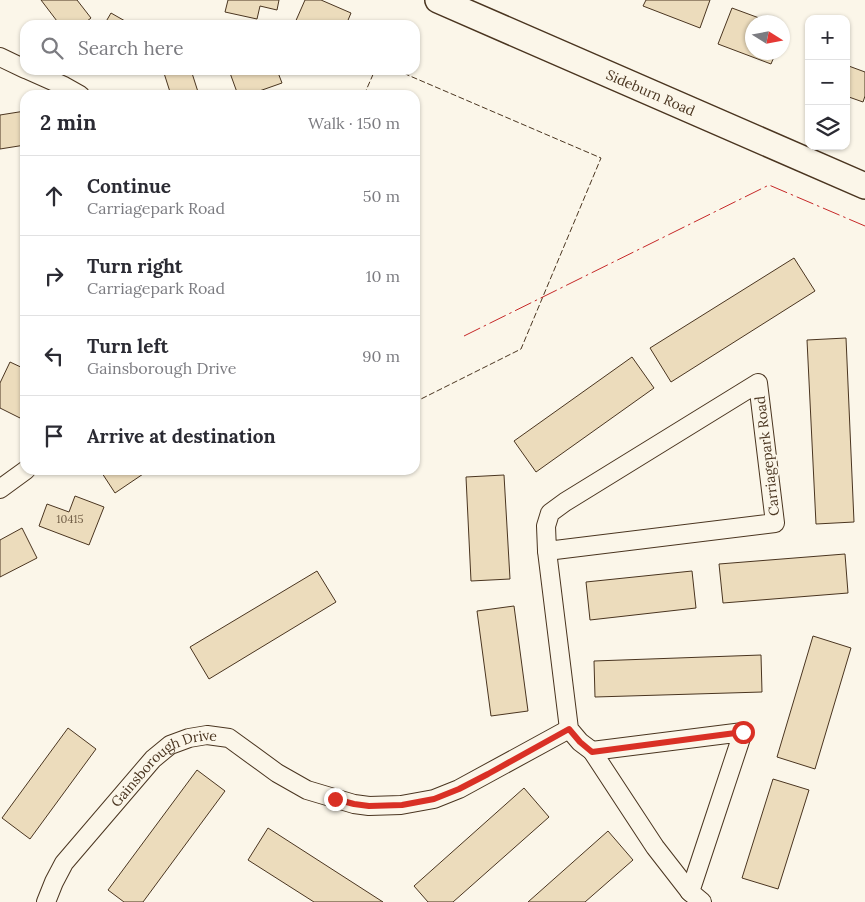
<!DOCTYPE html>
<html lang="en">
<head>
<meta charset="utf-8">
<style>
  body { margin:0; font-family:Lora,serif; background:#f7f7f7; color:#2b2b33 }
  .controls { position:absolute; right:15px; top:15px; display:grid; overflow:hidden; border-radius:10px; box-shadow:0 1px 4px #0004 }
  .controls button { width:45px; height:45px; display:grid; place-items:center; padding:0; border:0; border-bottom:1px solid #e1e1e2; background:#fff; color:#2b2b33; font:25px sans-serif }
  .compass { position:absolute; left:745px; top:15px; width:45px; height:45px; border-radius:50%; background:#fff; box-shadow:0 1px 4px #0004; rotate:101deg }
  .stop { position:absolute; width:15px; height:15px; margin:-11px; border:4px solid #d93025; border-radius:50%; background:#fff }
  .stop.end { background:#d93025; border-color:#fff; box-shadow:0 1px 5px #0008 }
  .list { margin:0; padding:0; list-style:none }
  h2 { display:flex; justify-content:space-between; align-items:center; height:65px; margin:0; padding:0 20px; font-size:21px }
  h2 small { font-size:16px; font-weight:400; color:#7c7c81 }
  .list li { display:grid; grid-template-columns:32px 1fr auto; gap:15px; align-items:center; box-sizing:border-box; height:80px; padding:0 20px; border-top:1px solid #e1e1e2 }
  .list b { display:block; font-size:19px; white-space:nowrap }
  .list p { margin:0; font-size:16px; white-space:nowrap; color:#7c7c81 }
  .list em { font-size:16px; font-style:normal; color:#7c7c81 }
  .icon { flex:none; width:28px; height:28px; fill:none; stroke:currentColor; stroke-width:2; stroke-linecap:round; stroke-linejoin:round }
  .map { position:relative; flex:none; width:865px; height:902px; overflow:hidden }
  .search { position:absolute; background:#fff; box-shadow:0 1px 4px #0004; left:20px; top:20px; width:400px; height:55px; display:flex; align-items:center; gap:12px; box-sizing:border-box; padding:0 18px; border-radius:15px; color:#7c7c81; font-size:19px }
  .panel { position:absolute; background:#fff; box-shadow:0 1px 4px #0004; left:20px; top:90px; width:400px; height:385px; border-radius:15px }
  .map>svg:first-child { display:block }
  .building { fill:#ecdcbc; stroke:#4a3520 }
  .lines { fill:none; stroke-linecap:round; stroke-linejoin:round }
  .street-casing { stroke:#4a3520; stroke-width:20 }
  .secondary-casing { stroke:#4a3520; stroke-width:28 }
  .street { stroke:#fbf6e9; stroke-width:18 }
  .secondary { stroke:#fbf6e9; stroke-width:25 }
  .fence { stroke:#4a3520; stroke-width:1; stroke-dasharray:6 2.5; stroke-linecap:butt }
  .power { stroke:#c62828; stroke-width:1; stroke-dasharray:18 4 2.5 4; stroke-linecap:butt }
  .route { stroke:#d93025; stroke-width:6 }
  .labels { text-anchor:middle; dominant-baseline:central; stroke-width:4; stroke-linejoin:round; paint-order:stroke }
  .number-label { font-size:11px; fill:#725f47 }
  .street-label { font-size:14px; fill:#4a3520; stroke:#fbf6e9 }
</style>
</head>
<body>
<div class="map">
<svg width="865" height="902" viewBox="0 0 865 902">
  <rect width="100%" height="100%" fill="#fbf6e9"/>
  <!-- building -->
  <path class="building" d="M41,0H77L91,18L82,25H60Z
    M228,0H279L277,10L260,6L257,19L225,12Z
    M305,0H321L351,13L346,25H294Z
    M646,0H710L700,28L643,6Z
    M732,8L770,22H752V52H776L771,64L718,44Z
    M111,13L132,25H104Z
    M846,65L865,72V96L863,102L846,96Z
    M163,70H191L199,95H171Z
    M239,70H277L282,83L248,95H238L230,73Z
    M25,111V145L0,149V115Z
    M794,258L815,291L671,382L650,348Z
    M846,338L854,522L816,524L807,340Z
    M632,357L654,388L536,472L514,441Z
    M10,362L25,369V408L20,418L0,408V383Z
    M100,470H149L115,493Z
    M504,475L510,579L471,581L466,477Z
    M75,496L104,507L89,545L39,526L47,504L69,512Z
    M22,528L37,558L0,577V540Z
    M845,554L848,593L723,603L719,564Z
    M317,571L336,602L209,679L190,647Z
    M692,571L696,608L590,620L586,582Z
    M514,606L528,711L491,716L477,611Z
    M813,636L851,648L815,769L777,757Z
    M761,655L762,692L595,697L594,661Z
    M68,728L96,749L30,839L2,818Z
    M197,770L225,791L143,902H124L108,890Z
    M773,779L809,790L778,889L742,878Z
    M524,788L549,817L453,902H428L414,886Z
    M268,828L383,902H314L248,860Z
    M608,831L633,860L585,902H528Z"/>
  <g class="lines">
    <defs>
      <g id="street">
        <path d="M0,57L25,69"/>
        <path d="M28,70L64,86L80,95"/>
        <path d="M758,383L775,523L547,551L546,526L550,513L565,502Z"/>
        <path d="M0,489L26,470"/>
        <path d="M547,551L569,729L580,742L592,751L743,732L690,892L702,902"/>
        <path d="M592,751L655,847L690,892"/>
        <path id="s1" d="M46,902L54,882L64,863L153,759L170,745L189,738L207,735L229,738L277,773L307,790L354,804L369,806L401,805L434,799L459,789L569,729"/>
      </g>
      <g id="secondary">
        <path id="s2" d="M438,0L865,186"/>
      </g>
    </defs>
    <!-- street casing -->
    <use href="#street" class="street-casing"/>
    <!-- secondary casing -->
    <use href="#secondary" class="secondary-casing"/>
    <!-- street -->
    <use href="#street" class="street"/>
    <!-- secondary -->
    <use href="#secondary" class="secondary"/>
    <!-- fence -->
    <path class="fence" d="M396,70L601,158L521,349L415,402
      M364,95L375,70"/>
    <!-- power -->
    <path class="power" d="M464,336L769,185L865,226"/>
  </g>
  <g class="lines">
    <!-- route -->
    <path class="route" d="M335,799L354,804L369,806L402,805L434,799L459,789L488,774L569,729L580,742L592,752L743,732"/>
  </g>
  <g class="labels">
    <!-- number labels -->
    <g class="number-label">
      <text x="70" y="519">10415</text>
    </g>
    <!-- street labels -->
    <g class="street-label">
      <text stroke="none"><textPath href="#s2" startOffset="232">Sideburn Road</textPath></text>
      <text transform="translate(767 456) rotate(-97)">Carriagepark Road</text>
      <text stroke="none"><textPath href="#s1" startOffset="185">Gainsborough Drive</textPath></text>
    </g>
  </g>
</svg>
<div class="controls">
<button>+</button>
<button>−</button>
<button><svg class="icon" aria-label="layers" viewBox="0 0 24 24"><path d="M12 4l9 5-9 5-9-5zM3 14l9 5 9-5"/></svg></button>
</div>
<svg class="compass" viewBox="-18 -18 36 36"><path d="M0-13l5 13h-10z" fill="#e53935"/><path d="M0 13l5-13h-10z" fill="#7c7c81"/></svg>
<div class="stop" style="left:743px;top:732px"></div>
<div class="stop end" style="left:335px;top:799px"></div>
<div class="search"><svg class="icon" aria-label="search" viewBox="0 0 24 24"><circle cx="10" cy="10" r="6"/><path d="M15 15l6 6"/></svg>Search here</div>
<section class="panel">
<h2>2 min<small>Walk · 150 m</small></h2>
<ul class="list">
<li><svg class="icon" aria-label="ahead" viewBox="0 0 24 24"><path d="M12 20V5M6 11l6-6 6 6"/></svg><div><b>Continue</b><p>Carriagepark Road</p></div><em>50 m</em></li>
<li><svg class="icon" aria-label="right" viewBox="0 0 24 24"><path d="M7 20v-9h11M14 6l5 5-5 5"/></svg><div><b>Turn right</b><p>Carriagepark Road</p></div><em>10 m</em></li>
<li><svg class="icon" aria-label="left" viewBox="0 0 24 24"><path d="M17 20v-9H6M10 6l-5 5 5 5"/></svg><div><b>Turn left</b><p>Gainsborough Drive</p></div><em>90 m</em></li>
<li><svg class="icon" aria-label="arrive" viewBox="0 0 24 24"><path d="M6 21V4h12l-3 4 3 4H6"/></svg><div><b>Arrive at destination</b></div></li>
</ul>
</section>
</div>
</body>
</html>
